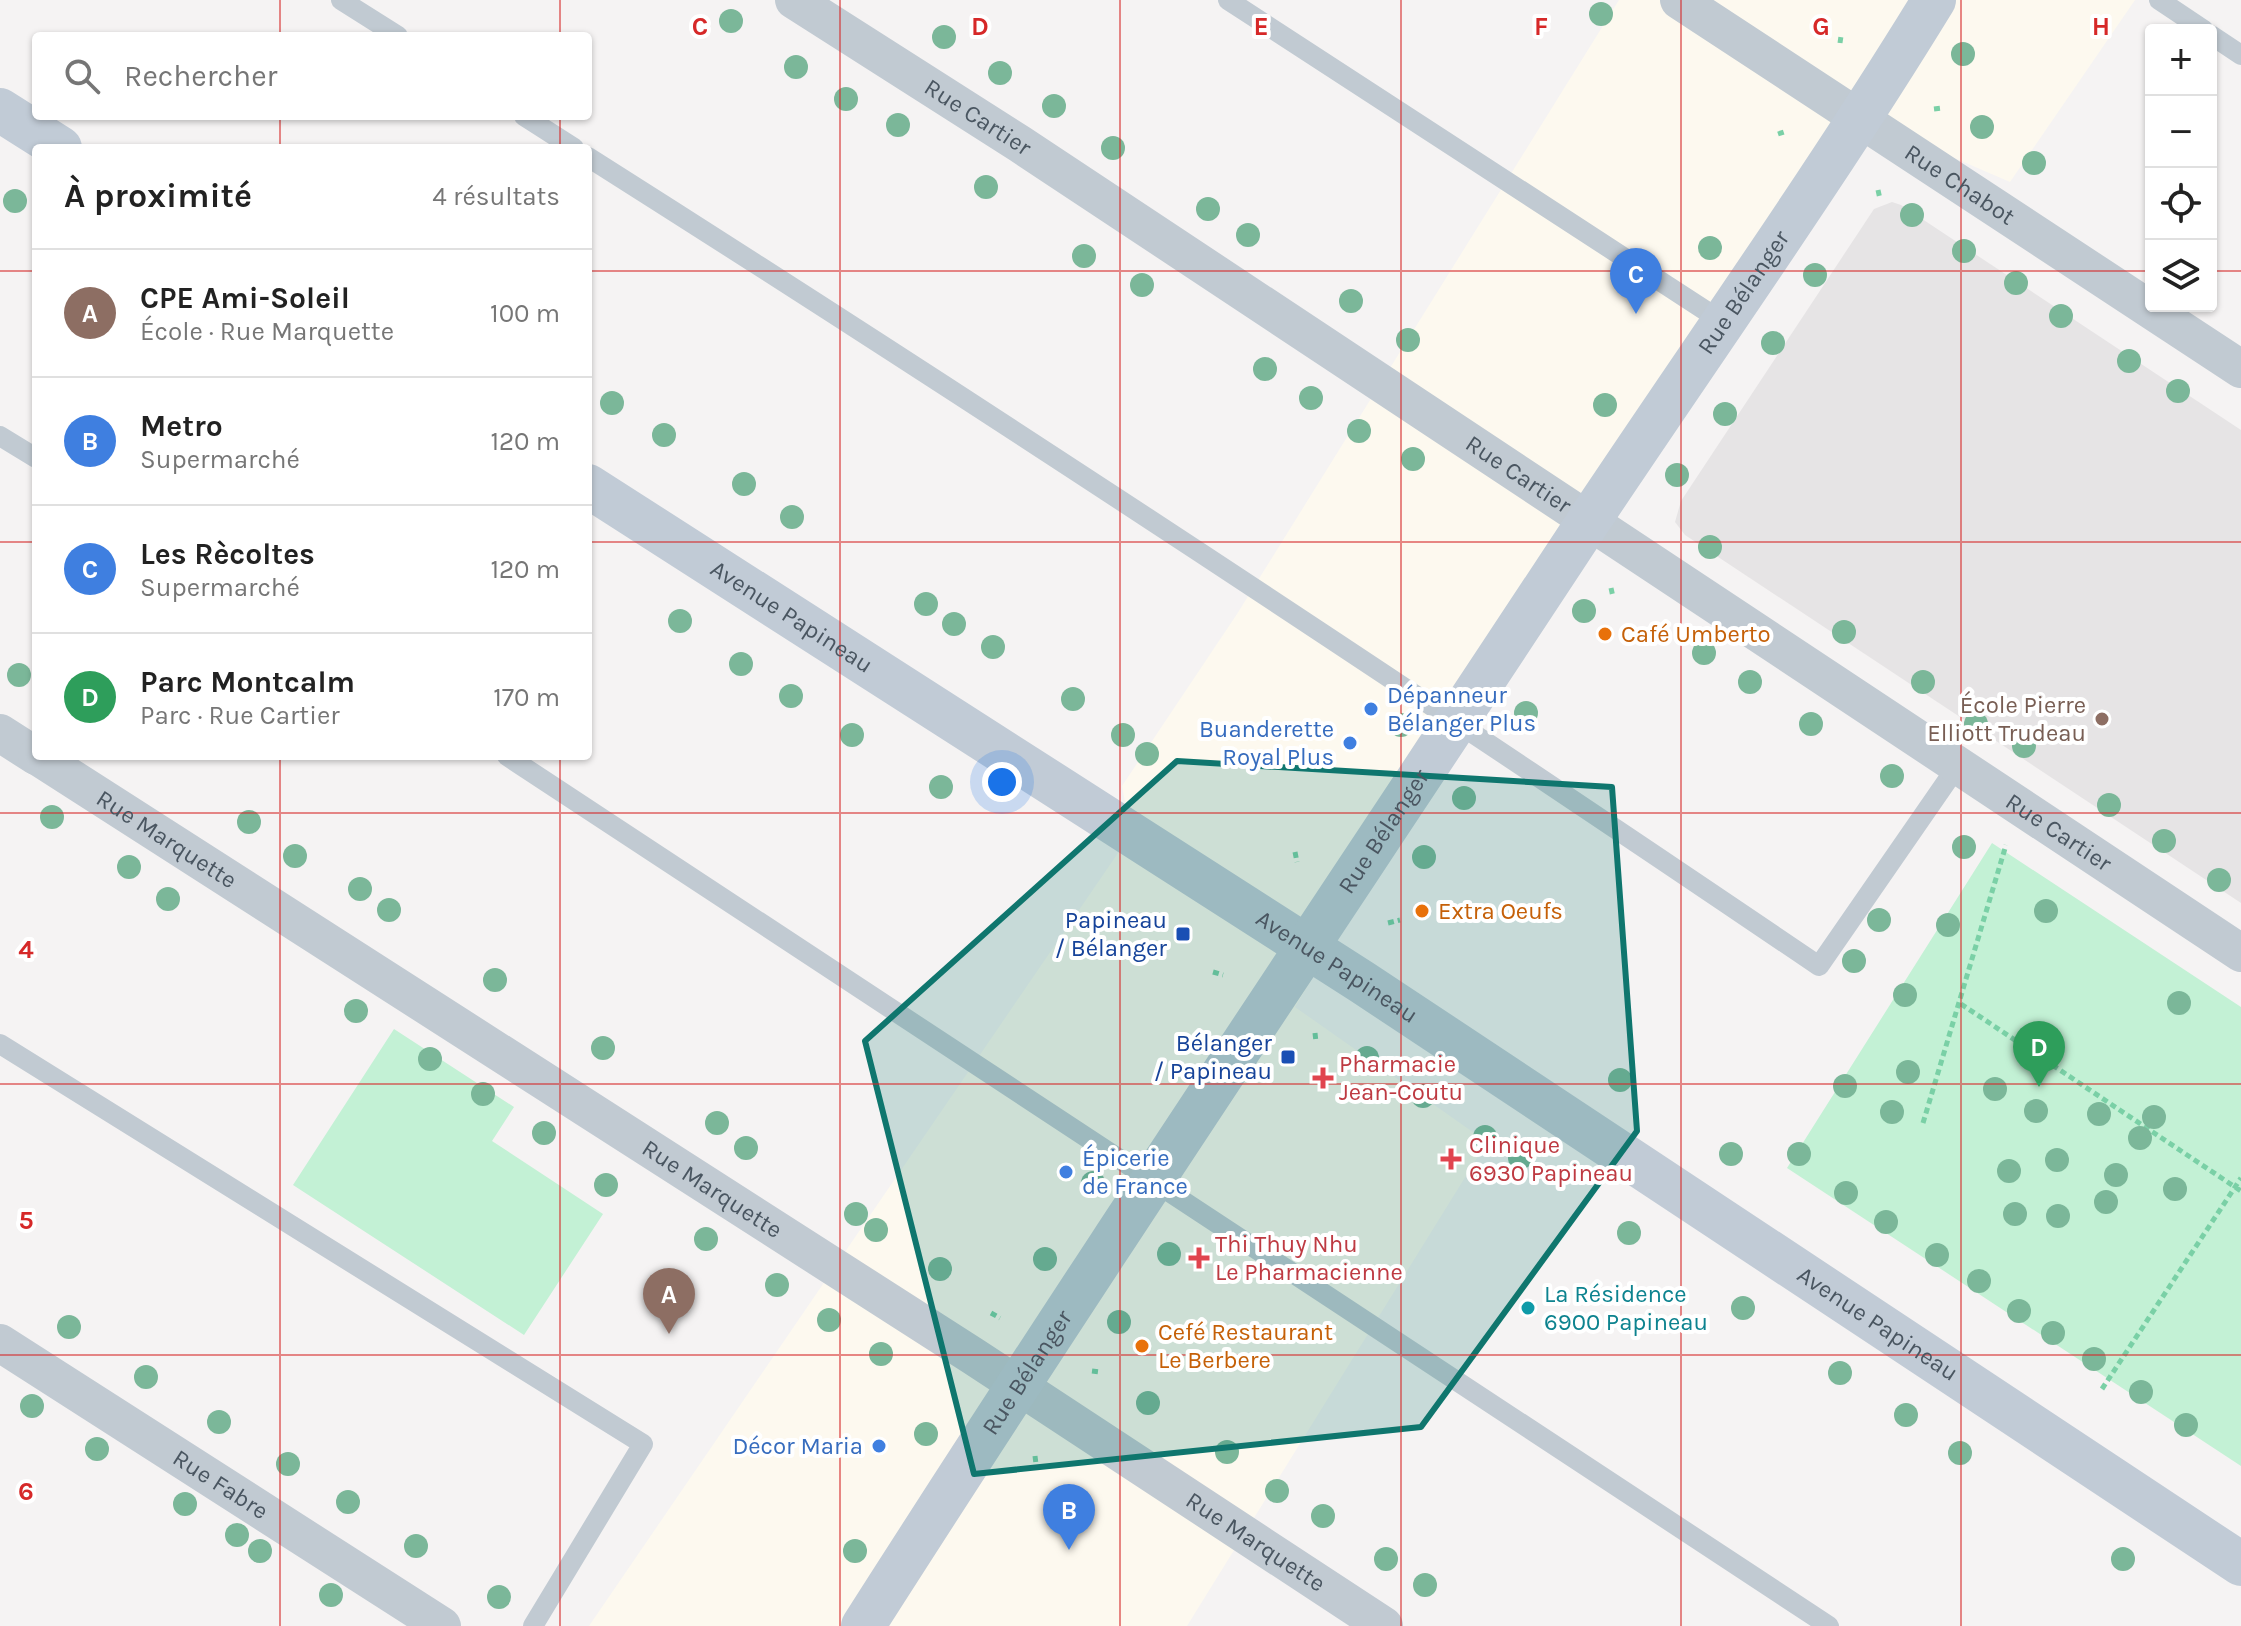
<!DOCTYPE html>
<html lang="fr">
<head>
<meta charset="utf-8">
<style>
  body { margin:0; font-family:Karla,sans-serif; background:#f2f2f2; color:#222 }
  .controls { position:absolute; right:24px; top:24px; display:grid; overflow:hidden; border-radius:8px; box-shadow:0 2px 6px #0004 }
  .controls button { width:72px; height:72px; display:grid; place-items:center; padding:0; border:0; border-bottom:2px solid #e0e0e0; background:#fff; color:#222; font:40px sans-serif }
  .you { position:absolute; left:1002px; top:782px; width:28px; height:28px; margin:-20px; border:6px solid #fff; border-radius:50%; background:#1a73e8; box-shadow:0 0 0 12px #1a73e833 }
  .badge { display:grid; place-items:center; width:52px; height:52px; border-radius:50%; background:#1a73e8; color:#fff; font-size:26px; font-weight:700 }
  .pin { position:absolute; translate:-50% -66px; filter:drop-shadow(0 2px 4px #0008) }
  .pin::after { content:''; position:absolute; top:42px; width:28px; height:24px; background:inherit; clip-path:polygon(0 0,100% 0,50% 100%) }
  .list { margin:0; padding:0; list-style:none }
  h2 { display:flex; justify-content:space-between; align-items:center; height:104px; margin:0; padding:0 32px; font-size:34px }
  h2 small { font-size:26px; font-weight:400; color:#767676 }
  .list li { display:grid; grid-template-columns:52px 1fr auto; gap:24px; align-items:center; box-sizing:border-box; height:128px; padding:0 32px; border-top:2px solid #e0e0e0 }
  .list b { display:block; font-size:30px; white-space:nowrap }
  .list p { margin:0; font-size:26px; white-space:nowrap; color:#767676 }
  .list em { font-size:26px; font-style:normal; color:#767676 }
  .icon { flex:none; width:44px; height:44px; fill:none; stroke:currentColor; stroke-width:2; stroke-linecap:round; stroke-linejoin:round }
  .map { position:relative; flex:none; width:2241px; height:1626px; overflow:hidden }
  .search { position:absolute; background:#fff; box-shadow:0 2px 6px #0004; left:32px; top:32px; width:560px; height:88px; display:flex; align-items:center; gap:20px; box-sizing:border-box; padding:0 28px; border-radius:8px; color:#767676; font-size:30px }
  .panel { position:absolute; background:#fff; box-shadow:0 2px 6px #0004; left:32px; top:144px; width:560px; height:616px; border-radius:8px }
  .map>svg:first-child { display:block }
  .commercial { fill:#fdf9ef }
  .education { fill:#e6e4e5 }
  .green { fill:#c3f1d5 }
  .lines { fill:none; stroke-linecap:round; stroke-linejoin:round }
  .path { stroke:#7ad0a6; stroke-width:5; stroke-dasharray:6 4; stroke-linecap:butt }
  .lane { stroke:#c1cad2; stroke-width:20 }
  .street { stroke:#c1cad2; stroke-width:38 }
  .secondary { stroke:#c1cbd6; stroke-width:44 }
  .tree { fill:#7bb799 }
  .marked { fill:#0f766e; fill-opacity:0.2; stroke:#0f766e; stroke-width:6; stroke-linejoin:round }
  .grid { fill:none; stroke:#d62828; stroke-width:2; stroke-opacity:0.55 }
  .food-dot { fill:#e8710a; stroke:#fff; stroke-width:3 }
  .shop-dot { fill:#3f7fe0; stroke:#fff; stroke-width:3 }
  .education-dot { fill:#8d6e63; stroke:#fff; stroke-width:3 }
  .transit-dot { fill:#1a4fb4; stroke:#fff; stroke-width:3 }
  .health-dot { fill:#e0444e; stroke:#fff; stroke-width:3 }
  .culture-dot { fill:#0f9aa8; stroke:#fff; stroke-width:3 }
  .labels { text-anchor:middle; dominant-baseline:central; stroke-width:8; stroke-linejoin:round; paint-order:stroke }
  .street-label { font-size:24px; fill:#4a5661; stroke:#fff }
  .food-label { font-size:24px; fill:#c56008; stroke:#fff; text-anchor:start }
  .shop-label { font-size:24px; fill:#366cbe; stroke:#fff; text-anchor:start }
  .education-label { font-size:24px; fill:#785e54; stroke:#fff; text-anchor:end }
  .transit-label { font-size:24px; fill:#164399; stroke:#fff; text-anchor:end }
  .health-label { font-size:24px; fill:#be3a42; stroke:#fff; text-anchor:start }
  .culture-label { font-size:24px; fill:#0d838f; stroke:#fff; text-anchor:start }
  .grid-label { font-size:26px; text-anchor:middle; font-weight:bold; fill:#d62828; stroke:#fff; stroke-width:8; stroke-linejoin:round; paint-order:stroke }
</style>
</head>
<body>
<div class="map">
<svg width="2241" height="1626" viewBox="0 0 2241 1626">
  <rect width="100%" height="100%" fill="#f5f3f3"/>
  <!-- commercial -->
  <path class="commercial" d="M1619,0H2135L2010,182L1862,118L1590,520L1295,1007L1487,1142L1187,1626H589L1131,834L1122,786L1237,614Z"/>
  <!-- education -->
  <path class="education" d="M1892,202L1901,205L2241,430V903L1685,535L1675,522L1681,501L1874,209Z"/>
  <!-- green -->
  <path class="green" d="M1992,843L2241,1007V1466L1787,1168Z
    M394,1029L514,1107L492,1141L603,1214L524,1335L293,1185Z"/>
  <g class="lines">
    <!-- path -->
    <path class="path" d="M1840,43L1841,36
      M1934,109L1942,108
      M1778,134L1784,132
      M1878,190L1880,199
      M1611,588L1613,597
      M1295,852L1297,862
      M1388,923L1400,920
      M1213,972L1223,975
      M1961,1004L2241,1191
      M1315,1033L1316,1042
      M1923,1123L2006,845
      M991,1313L1000,1318
      M1092,1371L1100,1372
      M2102,1389L2241,1178
      M1035,1456L1036,1464"/>
    <!-- lane -->
    <path class="lane" d="M341,0L398,36
      M1228,0L1723,322
      M2159,0L2204,30
      M2211,35L2241,55
      M524,116L574,148
      M588,157C1003,420 1413,691 1819,966L1958,765
      M0,436L36,458
      M507,756L1829,1626
      M0,1044L643,1444L533,1626"/>
    <!-- street -->
    <g class="street">
      <path id="s1" d="M794,0L1020,144L2241,953"/>
      <path id="s2" d="M1679,0L2241,369"/>
      <path d="M0,733L36,756"/>
      <path id="s3" d="M37,756L973,1356L1384,1626"/>
      <path id="s4" d="M0,1343L442,1626"/>
    </g>
    <!-- secondary -->
    <g class="secondary">
      <path d="M0,110L60,148"/>
      <path id="s5" d="M588,486L1362,982L2241,1564"/>
      <path id="s6" d="M863,1626C1100,1255 1346,890 1588,522C1704,348 1825,178 1934,0"/>
    </g>
  </g>
  <!-- trees -->
  <g class="tree">
    <circle cx="1601" cy="14" r="12"/>
    <circle cx="731" cy="21" r="12"/>
    <circle cx="944" cy="37" r="12"/>
    <circle cx="1963" cy="54" r="12"/>
    <circle cx="796" cy="67" r="12"/>
    <circle cx="1000" cy="73" r="12"/>
    <circle cx="846" cy="99" r="12"/>
    <circle cx="1054" cy="106" r="12"/>
    <circle cx="898" cy="125" r="12"/>
    <circle cx="1982" cy="127" r="12"/>
    <circle cx="1113" cy="148" r="12"/>
    <circle cx="2034" cy="163" r="12"/>
    <circle cx="986" cy="187" r="12"/>
    <circle cx="15" cy="201" r="12"/>
    <circle cx="1208" cy="209" r="12"/>
    <circle cx="1912" cy="215" r="12"/>
    <circle cx="1248" cy="235" r="12"/>
    <circle cx="1710" cy="248" r="12"/>
    <circle cx="1964" cy="251" r="12"/>
    <circle cx="1084" cy="256" r="12"/>
    <circle cx="1815" cy="275" r="12"/>
    <circle cx="2016" cy="283" r="12"/>
    <circle cx="1142" cy="285" r="12"/>
    <circle cx="1351" cy="301" r="12"/>
    <circle cx="2061" cy="316" r="12"/>
    <circle cx="1408" cy="340" r="12"/>
    <circle cx="1773" cy="343" r="12"/>
    <circle cx="2129" cy="361" r="12"/>
    <circle cx="1265" cy="369" r="12"/>
    <circle cx="2178" cy="391" r="12"/>
    <circle cx="1311" cy="398" r="12"/>
    <circle cx="612" cy="403" r="12"/>
    <circle cx="1605" cy="405" r="12"/>
    <circle cx="1725" cy="414" r="12"/>
    <circle cx="1359" cy="431" r="12"/>
    <circle cx="664" cy="435" r="12"/>
    <circle cx="1413" cy="459" r="12"/>
    <circle cx="1677" cy="475" r="12"/>
    <circle cx="744" cy="484" r="12"/>
    <circle cx="792" cy="517" r="12"/>
    <circle cx="1710" cy="547" r="12"/>
    <circle cx="926" cy="604" r="12"/>
    <circle cx="1584" cy="611" r="12"/>
    <circle cx="680" cy="621" r="12"/>
    <circle cx="954" cy="624" r="12"/>
    <circle cx="1844" cy="632" r="12"/>
    <circle cx="993" cy="647" r="12"/>
    <circle cx="1704" cy="653" r="12"/>
    <circle cx="741" cy="664" r="12"/>
    <circle cx="19" cy="675" r="12"/>
    <circle cx="1750" cy="682" r="12"/>
    <circle cx="1923" cy="682" r="12"/>
    <circle cx="791" cy="696" r="12"/>
    <circle cx="1073" cy="699" r="12"/>
    <circle cx="1526" cy="713" r="12"/>
    <circle cx="1811" cy="724" r="12"/>
    <circle cx="1976" cy="724" r="12"/>
    <circle cx="1401" cy="725" r="12"/>
    <circle cx="852" cy="735" r="12"/>
    <circle cx="1123" cy="735" r="12"/>
    <circle cx="2024" cy="746" r="12"/>
    <circle cx="1147" cy="754" r="12"/>
    <circle cx="1892" cy="776" r="12"/>
    <circle cx="941" cy="787" r="12"/>
    <circle cx="1464" cy="798" r="12"/>
    <circle cx="2109" cy="805" r="12"/>
    <circle cx="52" cy="817" r="12"/>
    <circle cx="249" cy="822" r="12"/>
    <circle cx="2164" cy="841" r="12"/>
    <circle cx="1964" cy="847" r="12"/>
    <circle cx="295" cy="856" r="12"/>
    <circle cx="1424" cy="857" r="12"/>
    <circle cx="129" cy="867" r="12"/>
    <circle cx="2219" cy="880" r="12"/>
    <circle cx="360" cy="889" r="12"/>
    <circle cx="168" cy="899" r="12"/>
    <circle cx="389" cy="910" r="12"/>
    <circle cx="2046" cy="911" r="12"/>
    <circle cx="1879" cy="920" r="12"/>
    <circle cx="1948" cy="925" r="12"/>
    <circle cx="1854" cy="961" r="12"/>
    <circle cx="495" cy="980" r="12"/>
    <circle cx="1905" cy="995" r="12"/>
    <circle cx="2179" cy="1003" r="12"/>
    <circle cx="356" cy="1011" r="12"/>
    <circle cx="603" cy="1048" r="12"/>
    <circle cx="1367" cy="1058" r="12"/>
    <circle cx="430" cy="1059" r="12"/>
    <circle cx="1908" cy="1072" r="12"/>
    <circle cx="1620" cy="1080" r="12"/>
    <circle cx="1845" cy="1086" r="12"/>
    <circle cx="1995" cy="1089" r="12"/>
    <circle cx="483" cy="1094" r="12"/>
    <circle cx="1423" cy="1096" r="12"/>
    <circle cx="2036" cy="1111" r="12"/>
    <circle cx="1892" cy="1112" r="12"/>
    <circle cx="2099" cy="1114" r="12"/>
    <circle cx="2154" cy="1117" r="12"/>
    <circle cx="717" cy="1123" r="12"/>
    <circle cx="544" cy="1133" r="12"/>
    <circle cx="1485" cy="1137" r="12"/>
    <circle cx="2140" cy="1138" r="12"/>
    <circle cx="746" cy="1148" r="12"/>
    <circle cx="1731" cy="1154" r="12"/>
    <circle cx="1799" cy="1154" r="12"/>
    <circle cx="1520" cy="1158" r="12"/>
    <circle cx="2057" cy="1160" r="12"/>
    <circle cx="2009" cy="1171" r="12"/>
    <circle cx="2116" cy="1175" r="12"/>
    <circle cx="1093" cy="1183" r="12"/>
    <circle cx="606" cy="1185" r="12"/>
    <circle cx="2175" cy="1189" r="12"/>
    <circle cx="1846" cy="1193" r="12"/>
    <circle cx="2106" cy="1202" r="12"/>
    <circle cx="856" cy="1214" r="12"/>
    <circle cx="2015" cy="1214" r="12"/>
    <circle cx="2058" cy="1216" r="12"/>
    <circle cx="1886" cy="1222" r="12"/>
    <circle cx="876" cy="1230" r="12"/>
    <circle cx="1629" cy="1233" r="12"/>
    <circle cx="706" cy="1239" r="12"/>
    <circle cx="1169" cy="1254" r="12"/>
    <circle cx="1937" cy="1255" r="12"/>
    <circle cx="1045" cy="1259" r="12"/>
    <circle cx="940" cy="1269" r="12"/>
    <circle cx="1979" cy="1281" r="12"/>
    <circle cx="777" cy="1285" r="12"/>
    <circle cx="1743" cy="1308" r="12"/>
    <circle cx="2019" cy="1311" r="12"/>
    <circle cx="829" cy="1320" r="12"/>
    <circle cx="1119" cy="1322" r="12"/>
    <circle cx="69" cy="1327" r="12"/>
    <circle cx="2053" cy="1333" r="12"/>
    <circle cx="881" cy="1354" r="12"/>
    <circle cx="2094" cy="1359" r="12"/>
    <circle cx="1840" cy="1373" r="12"/>
    <circle cx="146" cy="1377" r="12"/>
    <circle cx="2141" cy="1392" r="12"/>
    <circle cx="1148" cy="1403" r="12"/>
    <circle cx="32" cy="1406" r="12"/>
    <circle cx="1906" cy="1415" r="12"/>
    <circle cx="219" cy="1422" r="12"/>
    <circle cx="2186" cy="1425" r="12"/>
    <circle cx="926" cy="1434" r="12"/>
    <circle cx="97" cy="1449" r="12"/>
    <circle cx="1227" cy="1452" r="12"/>
    <circle cx="1960" cy="1453" r="12"/>
    <circle cx="288" cy="1464" r="12"/>
    <circle cx="1277" cy="1491" r="12"/>
    <circle cx="348" cy="1502" r="12"/>
    <circle cx="185" cy="1504" r="12"/>
    <circle cx="1323" cy="1516" r="12"/>
    <circle cx="237" cy="1535" r="12"/>
    <circle cx="416" cy="1546" r="12"/>
    <circle cx="260" cy="1551" r="12"/>
    <circle cx="855" cy="1551" r="12"/>
    <circle cx="1386" cy="1559" r="12"/>
    <circle cx="2123" cy="1559" r="12"/>
    <circle cx="1425" cy="1585" r="12"/>
    <circle cx="331" cy="1595" r="12"/>
    <circle cx="499" cy="1597" r="12"/>
  </g>
  <!-- marked area -->
  <path class="marked" d="M1177,761L1612,787L1637,1131L1421,1427L974,1474L865,1041Z"/>
  <!-- grid -->
  <path class="grid" d="M280,0V36M560,0V36M840,0V1626M1120,0V1626M1401,0V1626M1681,0V1626M1961,0V1626M280,116V148M560,116V148M0,271H36M588,271H2151M2211,271H2241M0,542H36M588,542H2241M280,756V1626M560,756V1626M0,813H2241M0,1084H2241M0,1355H2241"/>
  <!-- markers -->
  <g class="food-dot">
    <circle cx="1605" cy="634" r="8"/>
    <circle cx="1422" cy="911" r="8"/>
    <circle cx="1142" cy="1346" r="8"/>
  </g>
  <g class="shop-dot">
    <circle cx="1371" cy="709" r="8"/>
    <circle cx="1350" cy="743" r="8"/>
    <circle cx="1066" cy="1172" r="8"/>
    <circle cx="879" cy="1446" r="8"/>
  </g>
  <circle class="education-dot" cx="2102" cy="719" r="8"/>
  <g class="transit-dot">
    <rect x="1175" y="926" width="16" height="16" rx="4"/>
    <rect x="1280" y="1049" width="16" height="16" rx="4"/>
  </g>
  <g class="health-dot">
    <path d="M1319 1066h8v8h8v8h-8v8h-8v-8h-8v-8h8z"/>
    <path d="M1447 1147h8v8h8v8h-8v8h-8v-8h-8v-8h8z"/>
    <path d="M1195 1246h8v8h8v8h-8v8h-8v-8h-8v-8h8z"/>
  </g>
  <circle class="culture-dot" cx="1528" cy="1308" r="8"/>
  <g class="labels">
    <!-- street labels -->
    <g class="street-label">
      <text stroke="none"><textPath href="#s1" startOffset="218">Rue Cartier</textPath></text>
      <text stroke="none"><textPath href="#s2" startOffset="336">Rue Chabot</textPath></text>
      <text stroke="none"><textPath href="#s6" startOffset="1598">Rue Bélanger</textPath></text>
      <text stroke="none"><textPath href="#s1" startOffset="866">Rue Cartier</textPath></text>
      <text stroke="none"><textPath href="#s5" startOffset="242">Avenue Papineau</textPath></text>
      <text stroke="none"><textPath href="#s6" startOffset="950">Rue Bélanger</textPath></text>
      <text stroke="none"><textPath href="#s1" startOffset="1514">Rue Cartier</textPath></text>
      <text stroke="none"><textPath href="#s3" startOffset="154">Rue Marquette</textPath></text>
      <text stroke="none"><textPath href="#s5" startOffset="890">Avenue Papineau</textPath></text>
      <text stroke="none"><textPath href="#s3" startOffset="802">Rue Marquette</textPath></text>
      <text stroke="none"><textPath href="#s5" startOffset="1538">Avenue Papineau</textPath></text>
      <text stroke="none"><textPath href="#s6" startOffset="302">Rue Bélanger</textPath></text>
      <text stroke="none"><textPath href="#s4" startOffset="262">Rue Fabre</textPath></text>
      <text stroke="none"><textPath href="#s3" startOffset="1450">Rue Marquette</textPath></text>
    </g>
    <!-- food labels -->
    <g class="food-label">
      <text x="1621" y="634">Café Umberto</text>
      <text x="1438" y="911">Extra Oeufs</text>
      <text x="1158" y="1332">Cefé Restaurant<tspan x="1158" dy="28">Le Berbere</tspan></text>
    </g>
    <!-- shop labels -->
    <g class="shop-label">
      <text x="1387" y="695">Dépanneur<tspan x="1387" dy="28">Bélanger Plus</tspan></text>
      <text x="1334" y="729" text-anchor="end">Buanderette<tspan x="1334" dy="28">Royal Plus</tspan></text>
      <text x="1082" y="1158">Épicerie<tspan x="1082" dy="28">de France</tspan></text>
      <text x="863" y="1446" text-anchor="end">Décor Maria</text>
    </g>
    <!-- education labels -->
    <g class="education-label">
      <text x="2086" y="705">École Pierre<tspan x="2086" dy="28">Elliott Trudeau</tspan></text>
    </g>
    <!-- transit labels -->
    <g class="transit-label">
      <text x="1167" y="920">Papineau<tspan x="1167" dy="28">/ Bélanger</tspan></text>
      <text x="1272" y="1043">Bélanger<tspan x="1272" dy="28">/ Papineau</tspan></text>
    </g>
    <!-- health labels -->
    <g class="health-label">
      <text x="1339" y="1064">Pharmacie<tspan x="1339" dy="28">Jean-Coutu</tspan></text>
      <text x="1469" y="1145">Clinique<tspan x="1469" dy="28">6930 Papineau</tspan></text>
      <text x="1215" y="1244">Thi Thuy Nhu<tspan x="1215" dy="28">Le Pharmacienne</tspan></text>
    </g>
    <!-- culture labels -->
    <g class="culture-label">
      <text x="1544" y="1294">La Résidence<tspan x="1544" dy="28">6900 Papineau</tspan></text>
    </g>
  </g>
  <g class="grid-label">
    <text x="700" y="35">C</text>
    <text x="980" y="35">D</text>
    <text x="1261" y="35">E</text>
    <text x="1541" y="35">F</text>
    <text x="1821" y="35">G</text>
    <text x="2101" y="35">H</text>
    <text x="26" y="958">4</text>
    <text x="26" y="1229">5</text>
    <text x="26" y="1500">6</text>
  </g>
</svg>
<div class="controls">
<button>+</button>
<button>−</button>
<button><svg class="icon" aria-label="locate" viewBox="0 0 24 24"><circle cx="12" cy="12" r="6"/><path d="M12 2v4M12 18v4M2 12h4M18 12h4"/></svg></button>
<button><svg class="icon" aria-label="layers" viewBox="0 0 24 24"><path d="M12 4l9 5-9 5-9-5zM3 14l9 5 9-5"/></svg></button>
</div>
<div class="you"></div>
<div class="pin badge" style="left:669px;top:1334px;background:#8d6e63">A</div>
<div class="pin badge" style="left:1069px;top:1550px;background:#3f7fe0">B</div>
<div class="pin badge" style="left:1636px;top:314px;background:#3f7fe0">C</div>
<div class="pin badge" style="left:2039px;top:1087px;background:#2e9e5b">D</div>
<div class="search"><svg class="icon" aria-label="search" viewBox="0 0 24 24"><circle cx="10" cy="10" r="6"/><path d="M15 15l6 6"/></svg>Rechercher</div>
<section class="panel">
<h2>À proximité<small>4 résultats</small></h2>
<ul class="list">
<li><span class="badge" style="background:#8d6e63">A</span><div><b>CPE Ami-Soleil</b><p>École · Rue Marquette</p></div><em>100 m</em></li>
<li><span class="badge" style="background:#3f7fe0">B</span><div><b>Metro</b><p>Supermarché</p></div><em>120 m</em></li>
<li><span class="badge" style="background:#3f7fe0">C</span><div><b>Les Rècoltes</b><p>Supermarché</p></div><em>120 m</em></li>
<li><span class="badge" style="background:#2e9e5b">D</span><div><b>Parc Montcalm</b><p>Parc · Rue Cartier</p></div><em>170 m</em></li>
</ul>
</section>
</div>
</body>
</html>
